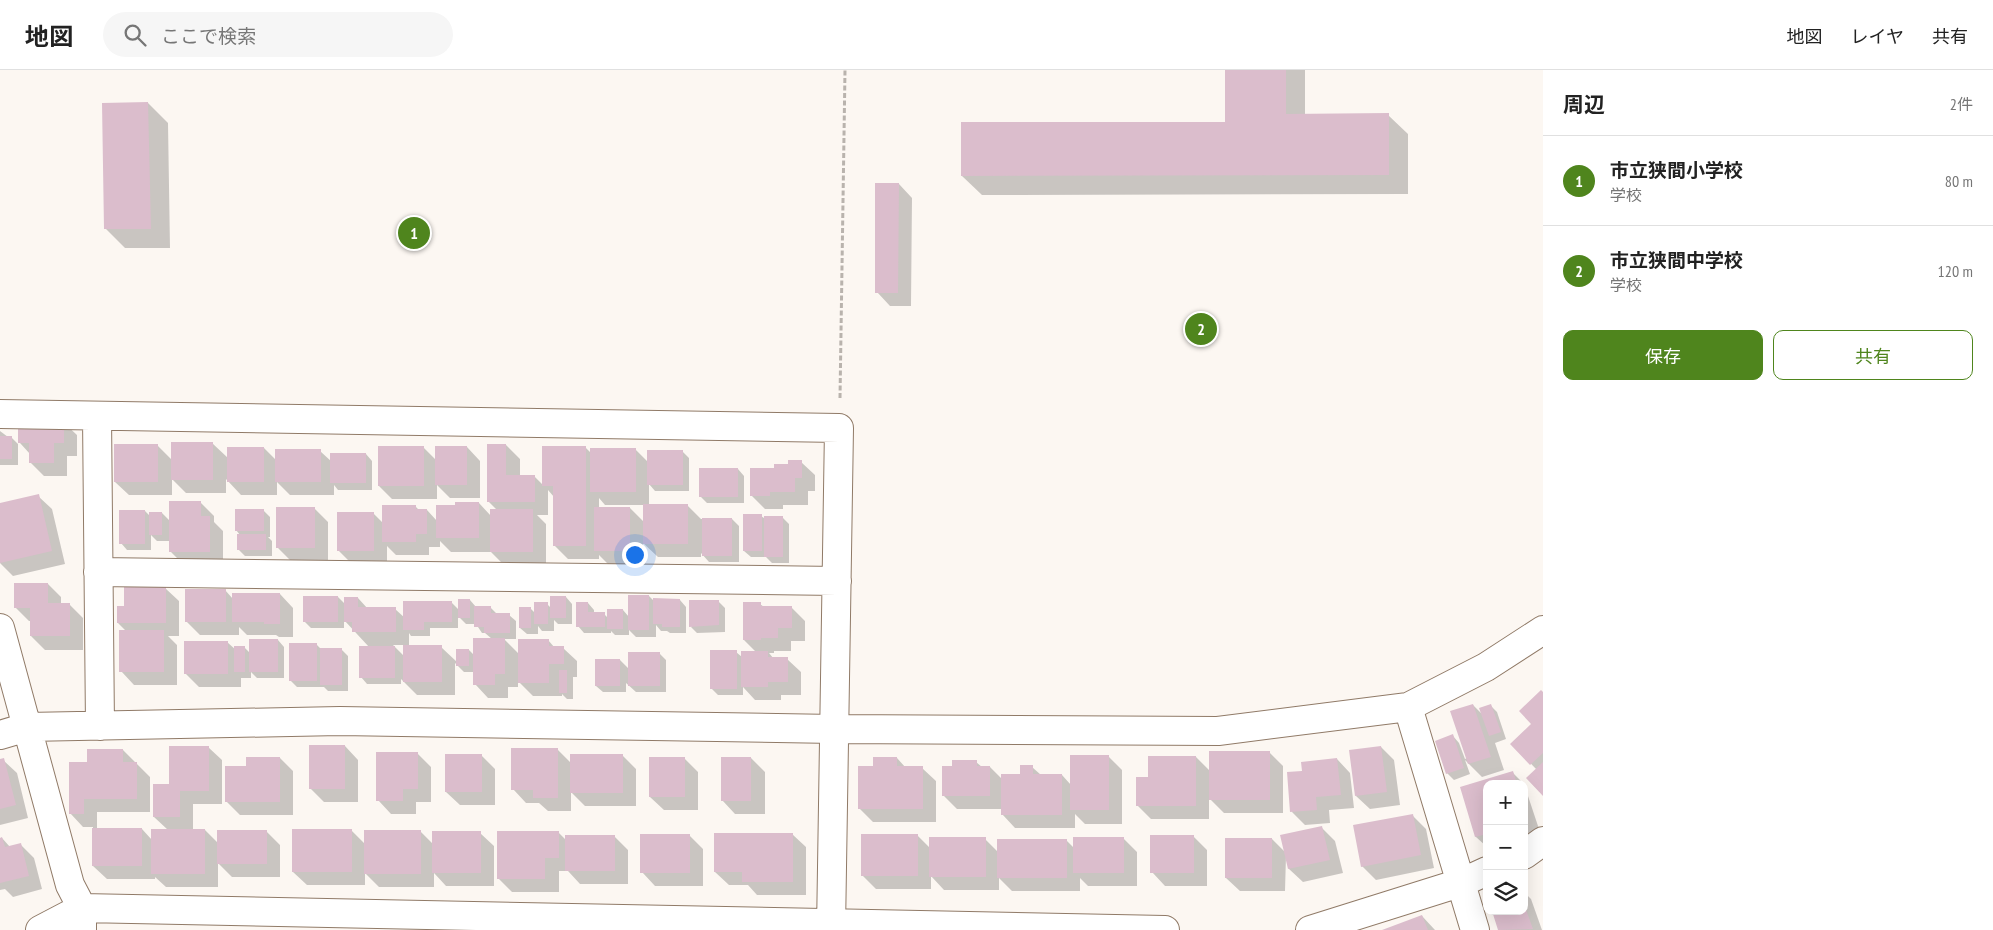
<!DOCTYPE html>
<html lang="ja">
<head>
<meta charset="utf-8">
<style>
  body { margin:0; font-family:"PT Sans Narrow","Noto Sans JP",sans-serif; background:#f6f6f6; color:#222 }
  .controls { position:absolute; right:15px; bottom:15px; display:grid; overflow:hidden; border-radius:10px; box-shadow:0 5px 20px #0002 }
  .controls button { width:45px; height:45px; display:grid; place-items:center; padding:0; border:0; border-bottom:1px solid #e0e0e0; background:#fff; color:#222; font:25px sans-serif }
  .you { position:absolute; left:634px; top:484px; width:18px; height:18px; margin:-12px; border:4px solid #fff; border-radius:50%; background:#1a73e8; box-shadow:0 0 0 8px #1a73e833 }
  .badge { display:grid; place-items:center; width:32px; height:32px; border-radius:50%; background:#4f851d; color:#fff; font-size:16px; font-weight:700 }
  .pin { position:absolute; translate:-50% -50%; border:2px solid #fff; box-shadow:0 1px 5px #0006 }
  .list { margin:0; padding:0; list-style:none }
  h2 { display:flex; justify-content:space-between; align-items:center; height:65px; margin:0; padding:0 20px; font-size:21px }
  h2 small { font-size:16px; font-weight:400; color:#767676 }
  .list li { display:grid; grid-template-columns:32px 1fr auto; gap:15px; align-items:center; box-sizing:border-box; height:90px; padding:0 20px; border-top:1px solid #e0e0e0 }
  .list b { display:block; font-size:19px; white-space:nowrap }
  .list p { margin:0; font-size:16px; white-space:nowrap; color:#767676 }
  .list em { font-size:16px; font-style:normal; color:#767676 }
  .actions { display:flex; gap:10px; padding:15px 20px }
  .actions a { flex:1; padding:11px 0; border:1px solid #4f851d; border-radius:10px; text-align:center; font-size:18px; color:#4f851d }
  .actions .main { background:#4f851d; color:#fff }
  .icon { flex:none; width:28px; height:28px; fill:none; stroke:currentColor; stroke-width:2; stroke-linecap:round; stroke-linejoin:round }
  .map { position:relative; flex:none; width:1543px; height:860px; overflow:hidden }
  header { display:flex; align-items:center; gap:30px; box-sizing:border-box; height:70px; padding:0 25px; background:#fff; border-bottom:1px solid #e0e0e0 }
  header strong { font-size:24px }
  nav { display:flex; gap:28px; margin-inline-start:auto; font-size:18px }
  .search { width:350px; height:45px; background:#f6f6f6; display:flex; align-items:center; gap:12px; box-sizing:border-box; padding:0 18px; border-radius:28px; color:#767676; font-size:19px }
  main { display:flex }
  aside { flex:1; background:#fff }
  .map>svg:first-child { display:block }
  .shadow { fill:#0003; fill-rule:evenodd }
  .building { fill:#dbbdcc }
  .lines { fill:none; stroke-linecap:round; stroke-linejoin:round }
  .minor-casing { stroke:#907a67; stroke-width:30 }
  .path { stroke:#b9b3ad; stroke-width:3; stroke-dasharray:5 2.5; stroke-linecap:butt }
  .minor { stroke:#fff; stroke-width:28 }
</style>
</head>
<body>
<header>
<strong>地図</strong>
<div class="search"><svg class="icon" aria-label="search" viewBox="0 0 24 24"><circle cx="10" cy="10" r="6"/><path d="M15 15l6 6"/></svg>ここで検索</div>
<nav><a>地図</a><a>レイヤ</a><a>共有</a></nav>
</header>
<main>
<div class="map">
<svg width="1543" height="860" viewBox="0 0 1543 860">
  <rect width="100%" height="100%" fill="#fcf7f2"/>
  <!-- shadow -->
  <path class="shadow" d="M1226,0H1305V45H1388L1408,64V124L982,125L962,106L1226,53Z
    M148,33L168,53L170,178H125L106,159Z
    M899,114L912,128L911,236H890L877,222Z
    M63,352L77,365V386H67V406H44L30,392V384L20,373Z
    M0,361L8,367H11L18,374V395H0Z
    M212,373L228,388L264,378L276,390L320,381L332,392L366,384L372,391V420H338L334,415V425H290L277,412V425H241L226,409V423H186L172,409V425H129L115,412L158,376L172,390Z
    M506,375L520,389V406H534L543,415L585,377L592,384L635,379L648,392L682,381L689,388V421H655L649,414V435H687L701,449H732L739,456V492H709L701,483V487H658L643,473V494H608L599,485V489H568L554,475V427L548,420V445H537L546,454V495H504L491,482H451L440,471V477H429V485H396L387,476V494H352L338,480L373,443L383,453L416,437L419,440H427L437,451L479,433L491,446L497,440L488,431ZM599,428L605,435H644V452L630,438H599Z
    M423,377L436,390L467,377L480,391V428H450L437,415V429H392L379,416Z
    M801,392L815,405V421H808V435H783V439H765L751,425L775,399Z
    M738,399L744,406V433H707L701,427Z
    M38,426L52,439L65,494L13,506L0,493V435Z
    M200,432L214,446V452L223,461V495H184L171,482V471H157L151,465V480H127L121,473L145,441L151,447L162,443L171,452Z
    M314,438L328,452V491H291L278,478Z
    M263,440L270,447V467H268L272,471V486H245L238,479L240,465L236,460Z
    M761,446L764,448H783L789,454V493H772L766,487H751L744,481Z
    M48,514L61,527V535H70L83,548V580H45L31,566V551H29L15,537Z
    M165,518L179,531V566H168L177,575V615H134L121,601L127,562L118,553L125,537Z
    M225,520L233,529L280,524L293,538V567H279L276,565H247L239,557V565H200L186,551Z
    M649,526L654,531L680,530L686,537V563H670L667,561H661L656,555V567H636L629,560V565H615L611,561V563H584L578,556L588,533L594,540V544H604L608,548L623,540L629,547Z
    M338,527L346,535L358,528L368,539H395L405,548L451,532L459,540L470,530L476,537H490L497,544L509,545L516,551V569H504L519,584L548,570L555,578H563L577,591V607H573V629H567L562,624V626H533L518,611V617H508V628H488L475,614V602H464L455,593V625H417L401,609V614H367L361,607L369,577L344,550V558H311L304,551ZM458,546L466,554H476L482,563H485L492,569L475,586L469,580L457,592L441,577H409V563L411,566H430V558H458ZM393,575H404V586Z
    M566,527L572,534V554H558L554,550V561H542L538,556V564H527L520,558L531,539L535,543L547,534L551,538Z
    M718,531L725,538V562L697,563L691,557Z
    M760,534L764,537H791L805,551V571H791V581H774V583H769L774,589H787L801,602V625H781V630H755L743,617V625H718L711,618L736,582L742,587L757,583L744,570Z
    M278,570L284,577V608H257L251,602V608H241V617H199L185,603L227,572L236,580L244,577L250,583Z
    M316,574L321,579H341L348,586V621H328L324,617H297L290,610Z
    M660,584L666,590V622H636L626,613V622H603L596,616L620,590L629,599Z
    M1543,624V724L1537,700L1512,674L1533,654Z
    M1473,635L1483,645L1490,635L1497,642L1506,669L1495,673L1504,700L1482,707L1465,690L1470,704L1454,710L1447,703L1453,666L1459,673L1465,689L1467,688Z
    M345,676L358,690V732H324L310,718Z
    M208,677L222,690V734H193V760H205L219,774L266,761L280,775V807H232L218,793V817H166L155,807V809H107L93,796V757H83L70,743L88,693L123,680L150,707V742H97V759H142L152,770L168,760L154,747L171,715Z
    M1381,677L1394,690L1400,735L1370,739L1356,726Z
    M558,680L571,693L623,686L636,699V736H585L571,722V741H548L539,733H526L513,719Z
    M1269,682L1283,696V743H1224L1209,728V749H1151L1137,735L1150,709L1196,687L1211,702Z
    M417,683L431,697V732H416V744H391L378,730Z
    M481,685L495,699V735H460L446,722Z
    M1109,687L1122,700V754H1085L1075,744V758H1015L1002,744V739H957L944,726L954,697L976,692L982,697H990L1002,709L1021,705L1032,697L1041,705H1062L1071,715Z
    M280,688L293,701V745H240L226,731Z
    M684,688L698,702V740H664L650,727Z
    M751,688L765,702V744H735L722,730Z
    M897,688L906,698H922L936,711V752H873L859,738L874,698Z
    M1337,689L1350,703L1354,738L1329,740L1330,753L1305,755L1292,742L1304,702Z
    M0,690H3L17,703L28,748L0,755Z
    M1513,703L1524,714H1487V777L1476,767L1462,718Z
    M1524,714L1541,765L1524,770Z
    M1413,746L1426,759L1434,798L1376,810L1362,796Z
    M1321,757L1335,771L1343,803L1303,812L1289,799L1286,786L1285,821H1240L1226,808L1272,769L1286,783Z
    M351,760L365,774L420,761L433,774L480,763L494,776V816H446L434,803V817H379L365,803V815H307L293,802Z
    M558,762L567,771L614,766L628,780V814H580L568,801H559V822H512L498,808Z
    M792,764L806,777V825H757L748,815H729L715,802Z
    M689,765L703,779V816H655L642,802Z
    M917,765L931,779L985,769L998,782L1066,770L1074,778L1123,768L1137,782V816H1088L1080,808V821H1012L999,808V820H944L931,806V819H876L862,805Z
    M1193,766L1207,780V816H1165L1152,802Z
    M2,768L10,777L20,774L34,788L42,819L13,827L5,819L0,820V769Z
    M1524,822L1531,829L1542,860H1499L1493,841H1524Z
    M1422,846L1435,860H1385Z"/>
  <!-- building -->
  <path class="building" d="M1225,0H1286V44L1389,43V105L961,106V52H1225Z
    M148,32L151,159H104L102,33Z
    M875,113H899L898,223H875Z
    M18,351H64V373H54V393H29V373H18Z
    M0,366H12V389H0Z
    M171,372H213V410H171Z
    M114,374H158V412H114Z
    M487,374H506V405H535V432H487Z
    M378,376H424V416H378Z
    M435,376H467V415H435Z
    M542,376H586V476H553V416H542Z
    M227,377H264V412H227Z
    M590,378H636V422H590Z
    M275,379H321V412H275Z
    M647,380H683V415H647Z
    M330,383H366V413H330Z
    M788,390H802V408H795V422H770V426H750V398H774V394H788Z
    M699,398H738V427H699Z
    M39,424L52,481L0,493V433Z
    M169,431H201V446H210V482H169Z
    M455,432H479V468H436V435H455Z
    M643,434H688V474H643Z
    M382,435H416V439H427V464H416V472H382Z
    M276,437H315V478H276Z
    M594,437H630V481H594Z
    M235,439H264V461H235Z
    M490,439H533V482H490Z
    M119,440H145V474H119Z
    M149,442H162V465H149Z
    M337,442H374V481H337Z
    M743,444H762V481H743Z
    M764,446H783V487H764Z
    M702,448H732V486H702Z
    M237,464H266V480H237Z
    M14,513H48V533H70V566H30V538H14Z
    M124,516H166V553H117V536H124Z
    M185,519H226V552H185Z
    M232,523H280V554H264V552H232Z
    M628,525H649V560H628Z
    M303,526H338V552H303Z
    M550,526H566V548H550Z
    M344,527H358V537H396V562H352V552H344Z
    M653,528L680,529V557H662V554H653Z
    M458,529H470V548H458Z
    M689,530H719V555L689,557Z
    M403,531H452V552H424V560H403Z
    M534,532H548V554H534Z
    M576,532H588V542H605V557H576Z
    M743,532H761V536H792V558H778V568H761V570H743Z
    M474,536H491V543H510V563H484V557H474Z
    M519,537H531V558H519Z
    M607,539H623V559H607Z
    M119,560H164V602H119Z
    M473,568H505V604H495V615H473Z
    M249,569H278V602H249Z
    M518,569H549V576H564V594H549V613H518Z
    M184,571H228V604H184Z
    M289,573H317V611H289Z
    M403,575H442V612H403Z
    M234,576H245V602H234Z
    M359,576H395V608H359Z
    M320,578H342V615H320Z
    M456,579H469V596H456Z
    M710,580H737V619H710Z
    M741,581H768V587H788V612H768V617H741Z
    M628,582H660V616H628Z
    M595,589H620V616H595Z
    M559,600H567V623H559Z
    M1541,620L1543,622V683L1530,695L1510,674L1531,654L1519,641Z
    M1473,634L1491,687L1468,694L1450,641Z
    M1491,634L1501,662L1489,666L1479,638Z
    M1453,664L1464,698L1446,704L1435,671Z
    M309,675H345V719H309Z
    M169,676H209V721H180V747H153V714H169Z
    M1381,676L1387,722L1355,726L1349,680Z
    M511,678H558V728H533V720H511Z
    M87,679H123V692H137V729H84V744H69V692H87Z
    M1209,681H1270V730H1209Z
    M376,682H418V719H403V731H376Z
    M445,684H482V722H445Z
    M570,684H623V723H570Z
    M1070,685H1109V740H1070Z
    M1148,686H1196V736H1136V707H1148Z
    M246,687H280V732H225V696H246Z
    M649,687H685V727H649Z
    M721,687H751V731H721Z
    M873,687H897V696H923V739H858V696H873Z
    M4,688L16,735L0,739V689Z
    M1337,688L1341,725L1316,727L1317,740L1290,742L1287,702L1302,701L1301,692Z
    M952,690H977V696H990V726H942V696H952Z
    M1543,692V726L1526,708Z
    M1020,695H1033V704H1062V745H1001V704H1020Z
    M1513,701L1517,714H1487V764L1475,767L1460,717Z
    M1413,744L1421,785L1361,797L1353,755Z
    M1322,756L1330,790L1288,799L1280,765Z
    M92,758H142V796H92Z
    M151,759H205V804H151Z
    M292,759H352V802H292Z
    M217,760H267V794H217Z
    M364,760H421V804H364Z
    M432,761H481V803H432Z
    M497,761H559V788H545V809H497Z
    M714,763H793V812H742V802H714Z
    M640,764H690V803H640Z
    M861,764H918V806H861Z
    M565,765H615V801H565Z
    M1150,765H1194V803H1150Z
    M2,767L5,777L21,773L29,806L0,813V768Z
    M929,767H986V807H929Z
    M1073,767H1124V803H1073Z
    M1225,768H1272V808H1225Z
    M997,769H1067V808H997Z
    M1524,834L1533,859L1498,860L1492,841H1524Z
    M1422,845L1428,860H1382Z"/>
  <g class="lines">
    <defs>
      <path id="minor" d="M0,344L839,358L831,860
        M97,346L100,656
        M98,502L837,511
        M0,558L70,815L82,838L1165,860
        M1408,637L1475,860
        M0,665L27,657L340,651L835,659L1218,661L1408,637L1486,597L1543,560
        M1524,785L1543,771
        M40,860L82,838V860
        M1310,860L1463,812L1487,801"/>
    </defs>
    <!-- minor casing -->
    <use href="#minor" class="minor-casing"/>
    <!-- path -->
    <path class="path" d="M840,328L845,0"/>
    <!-- minor -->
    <use href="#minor" class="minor"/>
  </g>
</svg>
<div class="controls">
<button>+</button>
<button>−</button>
<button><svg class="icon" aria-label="layers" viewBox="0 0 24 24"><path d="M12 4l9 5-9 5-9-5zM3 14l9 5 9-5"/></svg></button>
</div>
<div class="you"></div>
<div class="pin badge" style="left:414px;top:163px">1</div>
<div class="pin badge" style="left:1201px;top:259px">2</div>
</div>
<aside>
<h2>周辺<small>2件</small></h2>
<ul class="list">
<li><span class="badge">1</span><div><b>市立狭間小学校</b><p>学校</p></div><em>80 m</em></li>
<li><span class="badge">2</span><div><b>市立狭間中学校</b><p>学校</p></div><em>120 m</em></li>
</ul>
<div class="actions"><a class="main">保存</a><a>共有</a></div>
</aside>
</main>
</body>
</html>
